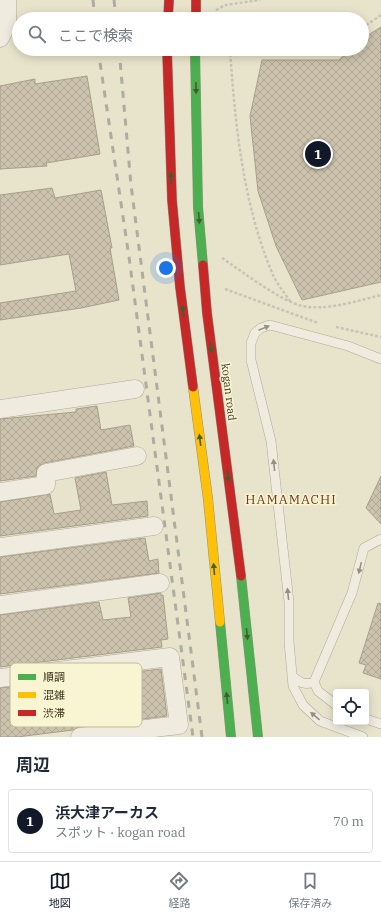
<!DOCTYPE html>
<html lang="ja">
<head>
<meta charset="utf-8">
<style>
  body { margin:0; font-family:"IBM Plex Serif","Noto Sans JP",serif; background:#f2f2f3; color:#1f2937 }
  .controls { position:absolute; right:12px; bottom:12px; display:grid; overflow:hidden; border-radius:4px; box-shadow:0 2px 10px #0003 }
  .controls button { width:36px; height:36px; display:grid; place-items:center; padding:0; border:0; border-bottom:1px solid #e0e1e3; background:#fff; color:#1f2937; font:20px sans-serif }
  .you { position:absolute; left:166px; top:268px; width:14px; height:14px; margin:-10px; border:3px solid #fff; border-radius:50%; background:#1a73e8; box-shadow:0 0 0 6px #1a73e833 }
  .badge { display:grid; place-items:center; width:26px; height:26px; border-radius:50%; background:#111827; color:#fff; font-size:13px; font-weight:700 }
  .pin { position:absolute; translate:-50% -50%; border:2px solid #fff; box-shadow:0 1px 4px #0006 }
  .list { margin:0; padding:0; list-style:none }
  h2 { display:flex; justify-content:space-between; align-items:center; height:52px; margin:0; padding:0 16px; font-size:17px }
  h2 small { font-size:13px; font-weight:400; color:#747a83 }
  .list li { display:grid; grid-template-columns:26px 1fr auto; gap:12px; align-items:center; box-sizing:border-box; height:64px; margin:0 8px 8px; padding:0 8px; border:1px solid #e0e1e3; border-radius:4px }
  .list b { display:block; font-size:15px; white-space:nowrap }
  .list p { margin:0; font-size:13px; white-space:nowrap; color:#747a83 }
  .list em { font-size:13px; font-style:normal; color:#747a83 }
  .icon { flex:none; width:22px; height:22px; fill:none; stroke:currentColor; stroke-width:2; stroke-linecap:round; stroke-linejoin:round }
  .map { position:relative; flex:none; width:381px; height:737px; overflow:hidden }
  .search { position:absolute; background:#fff; box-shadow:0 2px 10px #0003; left:12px; right:12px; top:12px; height:44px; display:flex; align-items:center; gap:10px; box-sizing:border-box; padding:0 14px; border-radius:22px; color:#747a83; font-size:15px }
  .sheet { height:124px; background:#fff }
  nav { display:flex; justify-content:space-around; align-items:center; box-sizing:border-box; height:56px; border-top:1px solid #e0e1e3; background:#fff; font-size:11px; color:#747a83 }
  nav a { display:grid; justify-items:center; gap:2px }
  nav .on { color:#111827 }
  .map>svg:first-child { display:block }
  .building { fill:url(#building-cross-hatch); stroke:#a89f8b }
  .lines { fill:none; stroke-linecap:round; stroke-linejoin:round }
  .lane-casing { stroke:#ada896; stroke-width:10 }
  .street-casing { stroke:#ada896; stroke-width:19 }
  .fast-casing { stroke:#928d7c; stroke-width:10 }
  .slow-casing { stroke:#928d7c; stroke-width:10 }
  .jam-casing { stroke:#928d7c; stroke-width:10 }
  .path { stroke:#c7c4b6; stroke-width:2.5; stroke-dasharray:3 2; stroke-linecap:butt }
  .lane { stroke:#efecdf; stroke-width:9 }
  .street { stroke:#efecdf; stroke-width:18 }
  .fast { stroke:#4caf50; stroke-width:9 }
  .slow { stroke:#ffc107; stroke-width:9 }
  .jam { stroke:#c62828; stroke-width:9 }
  .rail { stroke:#aeaca0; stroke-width:3; stroke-dasharray:7 7; stroke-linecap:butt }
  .oneway { fill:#425e2e }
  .oneway2 { fill:#968f7e }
  .labels { text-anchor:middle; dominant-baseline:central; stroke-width:3; stroke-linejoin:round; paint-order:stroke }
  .street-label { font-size:11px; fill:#3d321c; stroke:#f9f4d2 }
  .quarter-label { font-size:13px; letter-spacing:1px; fill:#6f3817; stroke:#f9f4d2 }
  .key { fill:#f9f4d2; stroke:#c1ba9b; stroke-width:1 }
  .key-label { font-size:11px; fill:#3d321c }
</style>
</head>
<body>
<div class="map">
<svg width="381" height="737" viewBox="0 0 381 737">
  <defs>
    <pattern id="building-cross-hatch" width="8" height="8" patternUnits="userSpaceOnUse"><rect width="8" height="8" fill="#ccc2ad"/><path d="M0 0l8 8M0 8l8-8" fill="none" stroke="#b0a794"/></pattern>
  </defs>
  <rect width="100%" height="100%" fill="#e8e4cc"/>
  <!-- building -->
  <path class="building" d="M381,27V282L302,300L276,246L258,191L250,116L262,60H339L351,49H362V39Z
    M87,76L100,154L46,163L47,166L0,169V86L35,79V84Z
    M52,188L55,198L101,190L112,248H110L119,300L81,308L0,320V303L76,291L69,254L0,265V195Z
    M97,406L101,430L130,425L134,446L44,463L37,468L36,476L0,481V419L76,412V409Z
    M106,472L112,505L147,501L148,516L0,536V502L50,494L54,514L81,510L75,478Z
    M381,476V524L366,508Z
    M145,538L149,561L158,559L159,573L0,594V557Z
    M161,593V596L163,595L168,639L161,640L162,647L0,667V615L99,602L103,620L131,617L128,598Z
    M378,603L381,604V679L363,673L366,665L359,663Z
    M161,669L167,716L79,727L73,730L17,737H0V688Z"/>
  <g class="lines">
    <defs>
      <path id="lane" d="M292,676C299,682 305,686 314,682
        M336,705L318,691L314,682L352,593L364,548L381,539
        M366,719L381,724
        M363,737L320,721L303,705L293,686L289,642V602L271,441L251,360V343L255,333L261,328L270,325L348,346L381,359"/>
      <path id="street" d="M0,38L7,24V0
        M0,409L135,389
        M0,492L46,485V473L137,456
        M0,547L154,526
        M0,605L160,583
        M0,678L170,657L179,725L80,737"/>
      <path id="fast" d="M195,49L198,207L203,265
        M241,576L258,737
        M220,622L231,737"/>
      <path id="slow" d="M193,387L208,499L220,622"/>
      <path id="jam" d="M196,0V19
        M168,19L169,0
        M167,49L172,200L180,287L193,387
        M203,265L207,313L241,576"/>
    </defs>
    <!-- lane casing -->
    <use href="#lane" class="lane-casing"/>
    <!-- street casing -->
    <use href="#street" class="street-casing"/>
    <!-- fast casing -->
    <use href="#fast" class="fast-casing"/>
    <!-- slow casing -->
    <use href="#slow" class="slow-casing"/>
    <!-- jam casing -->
    <use href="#jam" class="jam-casing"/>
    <!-- path -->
    <path class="path" d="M216,10L225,5L260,0
      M250,19L270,17L282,19
      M362,28L381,15
      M230,49C235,124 243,205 273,275C277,284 284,292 290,301
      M222,258C243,272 279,300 302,306C327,311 356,301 381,295
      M225,289L318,323
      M336,327L381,337"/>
    <!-- lane -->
    <use href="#lane" class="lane"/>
    <!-- street -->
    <use href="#street" class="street"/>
    <!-- fast -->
    <use href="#fast" class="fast"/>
    <!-- slow -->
    <use href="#slow" class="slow"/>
    <!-- jam -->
    <use href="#jam" class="jam"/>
    <!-- rail -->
    <path class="rail" d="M93,0L95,19
      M114,0L116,19
      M98,49L129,257L193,737
      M119,49L131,185L202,737"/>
  </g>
  <!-- one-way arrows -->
  <defs><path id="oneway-solid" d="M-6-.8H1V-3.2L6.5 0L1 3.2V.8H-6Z"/></defs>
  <g class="oneway">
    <use href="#oneway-solid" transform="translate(196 88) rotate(89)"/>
    <use href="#oneway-solid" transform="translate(171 178) rotate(-92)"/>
    <use href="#oneway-solid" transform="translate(199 218) rotate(85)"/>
    <use href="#oneway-solid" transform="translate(183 311) rotate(-98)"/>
    <use href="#oneway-solid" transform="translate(211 347) rotate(83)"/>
    <use href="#oneway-solid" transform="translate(200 440) rotate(-97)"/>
    <use href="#oneway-solid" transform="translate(228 476) rotate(83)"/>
    <use href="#oneway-solid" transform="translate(214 569) rotate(-95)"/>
    <use href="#oneway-solid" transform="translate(247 634) rotate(84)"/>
    <use href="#oneway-solid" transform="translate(227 698) rotate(-96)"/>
  </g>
  <g class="oneway2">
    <use href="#oneway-solid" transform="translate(264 328) rotate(-22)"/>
    <use href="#oneway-solid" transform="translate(274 465) rotate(-96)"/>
    <use href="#oneway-solid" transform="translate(360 568) rotate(103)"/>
    <use href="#oneway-solid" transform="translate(288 594) rotate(-96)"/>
    <use href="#oneway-solid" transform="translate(315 716) rotate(-140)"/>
  </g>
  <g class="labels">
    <!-- street labels -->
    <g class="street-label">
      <text transform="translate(229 392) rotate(83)">kogan road</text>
    </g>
    <!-- quarter labels -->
    <g class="quarter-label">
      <text x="291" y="499">HAMAMACHI</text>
    </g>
  </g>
  <!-- legend -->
  <rect x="10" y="663" width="132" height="64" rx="6" class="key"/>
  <rect x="18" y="674" width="18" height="6" fill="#4caf50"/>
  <rect x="18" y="692" width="18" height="6" fill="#ffc107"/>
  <rect x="18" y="710" width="18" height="6" fill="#c62828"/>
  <g class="key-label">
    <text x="43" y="681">順調</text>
    <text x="43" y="699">混雑</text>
    <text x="43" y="717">渋滞</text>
  </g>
</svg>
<div class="controls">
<button><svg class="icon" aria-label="locate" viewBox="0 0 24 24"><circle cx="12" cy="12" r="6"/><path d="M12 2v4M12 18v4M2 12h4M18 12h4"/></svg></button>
</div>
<div class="you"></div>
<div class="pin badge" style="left:318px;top:154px">1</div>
<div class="search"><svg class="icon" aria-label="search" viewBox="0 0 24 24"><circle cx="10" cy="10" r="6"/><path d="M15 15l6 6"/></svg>ここで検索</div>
</div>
<section class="sheet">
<h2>周辺<small></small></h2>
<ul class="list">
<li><span class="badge">1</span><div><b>浜大津アーカス</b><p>スポット · kogan road</p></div><em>70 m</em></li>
</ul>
</section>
<nav>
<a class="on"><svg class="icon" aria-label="map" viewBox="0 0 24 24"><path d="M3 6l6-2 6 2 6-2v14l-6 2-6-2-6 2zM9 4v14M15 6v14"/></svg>地図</a>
<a><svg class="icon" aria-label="directions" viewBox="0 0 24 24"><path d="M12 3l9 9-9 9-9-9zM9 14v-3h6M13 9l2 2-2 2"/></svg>経路</a>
<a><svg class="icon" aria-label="saved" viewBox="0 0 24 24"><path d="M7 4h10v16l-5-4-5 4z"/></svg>保存済み</a>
</nav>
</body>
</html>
